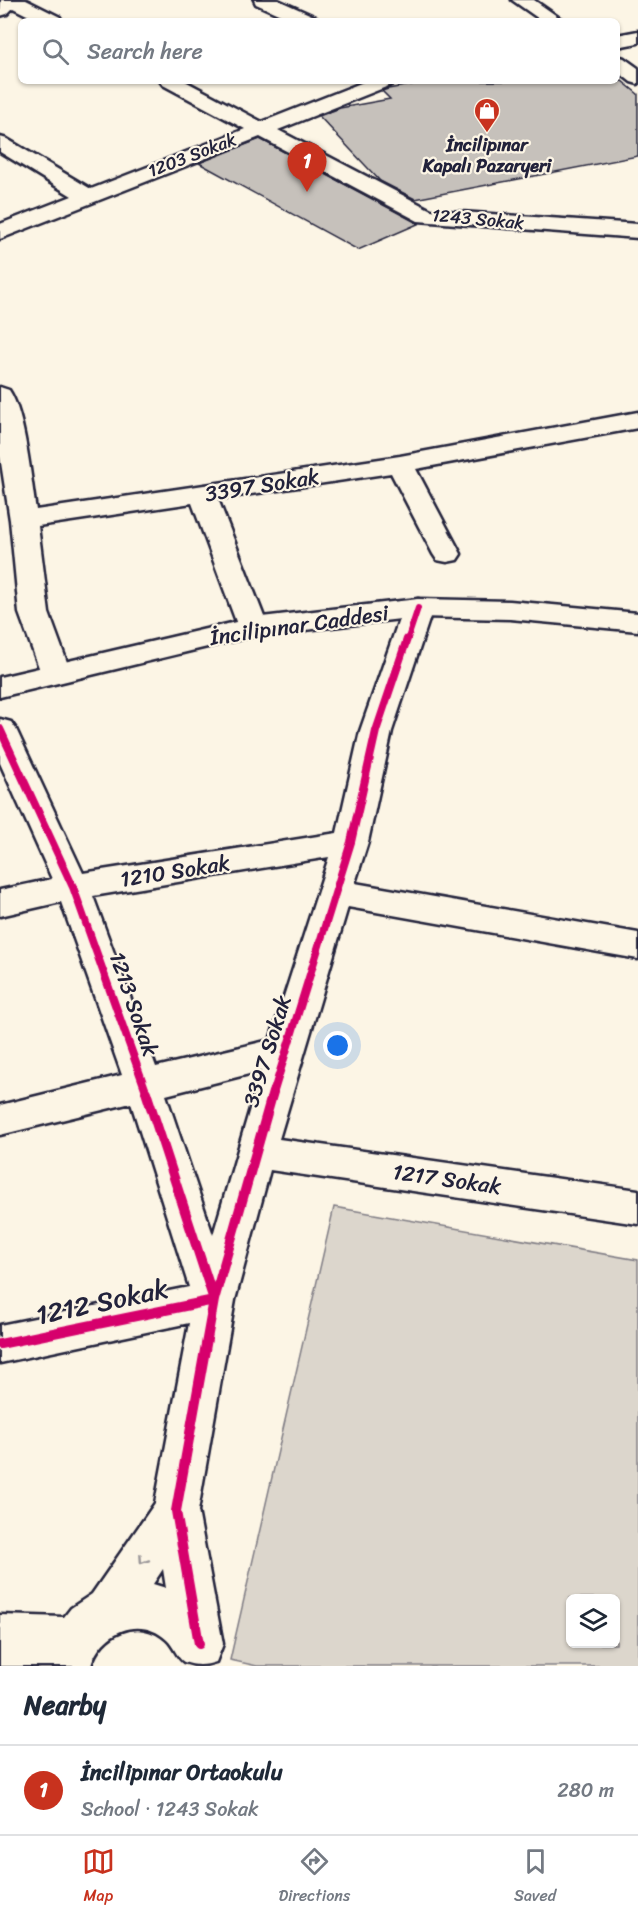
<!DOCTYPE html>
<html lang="en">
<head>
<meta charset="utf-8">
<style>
  body { margin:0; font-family:Sriracha,sans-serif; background:#f6f6f7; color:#1f2937 }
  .controls { position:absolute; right:18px; bottom:18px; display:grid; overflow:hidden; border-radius:9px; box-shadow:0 2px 4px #0004 }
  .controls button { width:54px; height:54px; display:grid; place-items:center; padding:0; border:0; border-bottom:2px solid #e0e1e3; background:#fff; color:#1f2937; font:30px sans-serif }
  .you { position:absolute; left:338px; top:1046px; width:21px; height:21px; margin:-15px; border:4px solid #fff; border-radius:50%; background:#1a73e8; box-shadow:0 0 0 9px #1a73e833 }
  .badge { display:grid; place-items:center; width:39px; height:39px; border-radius:50%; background:#c8321e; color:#fff; font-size:20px; font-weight:700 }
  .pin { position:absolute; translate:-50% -50px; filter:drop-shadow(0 2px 3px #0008) }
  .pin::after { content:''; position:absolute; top:32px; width:21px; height:18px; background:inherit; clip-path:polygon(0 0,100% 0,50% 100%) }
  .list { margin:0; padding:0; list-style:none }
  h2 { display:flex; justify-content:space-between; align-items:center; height:78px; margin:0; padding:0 24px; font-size:26px }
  h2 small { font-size:20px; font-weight:400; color:#747a83 }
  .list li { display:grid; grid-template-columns:39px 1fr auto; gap:18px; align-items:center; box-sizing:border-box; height:90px; padding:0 24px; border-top:2px solid #e0e1e3 }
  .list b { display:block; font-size:22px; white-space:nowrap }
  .list p { margin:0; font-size:20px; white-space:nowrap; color:#747a83 }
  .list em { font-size:20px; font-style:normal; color:#747a83 }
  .icon { flex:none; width:33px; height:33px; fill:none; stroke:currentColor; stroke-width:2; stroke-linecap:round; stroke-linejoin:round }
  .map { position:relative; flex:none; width:638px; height:1666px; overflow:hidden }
  .search { position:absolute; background:#fff; box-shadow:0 2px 4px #0004; left:18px; right:18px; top:18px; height:66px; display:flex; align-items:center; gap:15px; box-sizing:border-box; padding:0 21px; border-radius:9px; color:#747a83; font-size:22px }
  .sheet { height:168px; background:#fff }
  nav { display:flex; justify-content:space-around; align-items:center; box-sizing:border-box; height:84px; border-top:2px solid #e0e1e3; background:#fff; font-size:16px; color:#747a83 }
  nav a { display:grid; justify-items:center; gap:3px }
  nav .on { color:#c8321e }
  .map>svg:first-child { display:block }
  .green { fill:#dcd6cc; stroke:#7f7c84; stroke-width:1.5; fill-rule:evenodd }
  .building { fill:#c6c1bb; stroke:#22223b; stroke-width:1.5 }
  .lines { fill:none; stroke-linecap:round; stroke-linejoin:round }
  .street-casing { stroke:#22223b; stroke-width:5 }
  .secondary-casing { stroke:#22223b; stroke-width:5 }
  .street { fill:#fcf5e5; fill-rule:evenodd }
  .secondary { fill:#fcf5e5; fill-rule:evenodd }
  .cycleway-far2-casing { stroke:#fcf5e5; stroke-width:9 }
  .cycleway-far1-casing { stroke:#fcf5e5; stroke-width:11 }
  .cycleway-casing { stroke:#fcf5e5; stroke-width:14 }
  .cycleway-far2 { stroke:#d6006c; stroke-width:6 }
  .cycleway-far1 { stroke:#d6006c; stroke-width:8 }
  .cycleway { stroke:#d6006c; stroke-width:10 }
  .oneway { stroke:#9a9698 }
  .labels { text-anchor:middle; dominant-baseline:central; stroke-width:4.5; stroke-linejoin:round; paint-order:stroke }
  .far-poi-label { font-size:18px; font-weight:bold; fill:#22223b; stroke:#fcf5e5 }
  .far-street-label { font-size:18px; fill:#22223b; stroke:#fcf5e5 }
  .street-label { font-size:22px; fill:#22223b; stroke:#fcf5e5 }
  .near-street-label { font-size:27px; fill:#22223b; stroke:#fcf5e5 }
</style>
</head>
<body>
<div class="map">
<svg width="638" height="1666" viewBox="0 0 638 1666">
  <rect width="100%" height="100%" fill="#fcf5e5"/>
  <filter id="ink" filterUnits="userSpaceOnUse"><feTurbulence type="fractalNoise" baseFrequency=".0167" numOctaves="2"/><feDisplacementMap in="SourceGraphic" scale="12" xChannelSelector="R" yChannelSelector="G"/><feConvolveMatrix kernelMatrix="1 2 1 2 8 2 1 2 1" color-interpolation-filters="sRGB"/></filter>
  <g filter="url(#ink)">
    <!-- green -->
    <path class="green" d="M334,1207L638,1260V1666H257L230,1660ZM570,1598H616V1644H570Z"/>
    <!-- building -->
    <path class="building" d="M431,81H622L638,94V156L415,199L380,181L319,116L340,108L390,99L382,91L388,89Z
      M260,139L417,223H420L358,250L199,163Z"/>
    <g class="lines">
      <defs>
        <path id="street" d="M3,0H26L60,17L62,21H39L5,4Z
          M254,0H278L316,17L318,21H294L256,4Z
          M512,0H534L564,21H542Z
          M638,31V43L617,47V35Z
          M617,56L624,58L638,68V84L631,82L617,71Z
          M160,81H185L262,122L366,81H394L391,85L278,130L431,210L638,224V238L418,221L260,137L0,239V224L72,196L0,152V137L7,139L91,189L245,129L163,85Z
          M0,387L9,390C25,413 31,480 36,510L400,456L638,412V428L416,469L461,554L457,560L447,562L437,560L433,554L391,473L218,499L268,627L263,634L253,636L243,634L238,627L192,503L38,526L49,613L71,673L67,680L56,683L45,680L41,673L19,613L10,520L0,456Z
          M418,599L428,602L433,608L392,731L368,842L355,883L638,933V959L348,907L279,1139L638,1190V1224L270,1170L235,1300L198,1511L223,1644L216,1662C205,1666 195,1666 184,1662C177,1658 174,1646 167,1640C139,1614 100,1633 91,1666H0V1615L64,1617L71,1608L92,1594L155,1503L189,1323L0,1363V1325L189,1287L131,1103L0,1135V1105L122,1075L61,902L0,916V890L52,879L0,763V719L11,722L16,729L83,873L337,833L360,731L403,608L408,602ZM329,857L270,1040L156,1067L93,896ZM261,1071L213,1235L166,1095ZM163,1569L166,1588L153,1584Z"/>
        <path id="secondary" d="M21,0L7,14L0,16L1,0Z
          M418,599L510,601L638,613V631L510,619L418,617L253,636L0,697V677L253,618Z"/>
      </defs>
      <!-- street casing -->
      <use href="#street" class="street-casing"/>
      <!-- secondary casing -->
      <use href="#secondary" class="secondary-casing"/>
      <!-- street -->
      <use href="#street" class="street"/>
      <!-- secondary -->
      <use href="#secondary" class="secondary"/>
      <defs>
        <path id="cycleway-far2" d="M407,641L418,608"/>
        <path id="cycleway-far1" d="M0,729L73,887L147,1094
          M273,1094L351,842L376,731L407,639"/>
        <path id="cycleway" d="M0,1344L214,1300L146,1092
          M199,1644L176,1511L214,1300L273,1092"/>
      </defs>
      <!-- cycleway-far2 casing -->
      <use href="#cycleway-far2" class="cycleway-far2-casing"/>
      <!-- cycleway-far1 casing -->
      <use href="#cycleway-far1" class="cycleway-far1-casing"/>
      <!-- cycleway casing -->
      <use href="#cycleway" class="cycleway-casing"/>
      <!-- cycleway-far2 -->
      <use href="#cycleway-far2" class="cycleway-far2"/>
      <!-- cycleway-far1 -->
      <use href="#cycleway-far1" class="cycleway-far1"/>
      <!-- cycleway -->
      <use href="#cycleway" class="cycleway"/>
    </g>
    <!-- one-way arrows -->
    <defs><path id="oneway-chevron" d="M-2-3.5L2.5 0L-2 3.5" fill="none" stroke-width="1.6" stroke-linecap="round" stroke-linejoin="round" transform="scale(1.5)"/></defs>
    <use class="oneway" href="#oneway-chevron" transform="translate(143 1560) rotate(124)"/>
  </g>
  <!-- icons -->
  <defs>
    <symbol id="shop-pin" viewBox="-11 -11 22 30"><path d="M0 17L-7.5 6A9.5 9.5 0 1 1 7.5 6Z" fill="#c8321e" stroke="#fcf5e5"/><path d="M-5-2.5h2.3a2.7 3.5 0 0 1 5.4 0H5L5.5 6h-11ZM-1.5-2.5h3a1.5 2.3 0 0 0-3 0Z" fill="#fff"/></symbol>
  </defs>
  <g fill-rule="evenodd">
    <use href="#shop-pin" x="472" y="96" width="30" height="40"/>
  </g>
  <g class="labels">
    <!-- far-poi labels -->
    <g class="far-poi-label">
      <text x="487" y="145">İncilipınar<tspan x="487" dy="21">Kapalı Pazaryeri</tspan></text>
    </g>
    <!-- far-street labels -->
    <g class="far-street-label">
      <text transform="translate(192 155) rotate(-21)">1203 Sokak</text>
      <text transform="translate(478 219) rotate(5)">1243 Sokak</text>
    </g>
    <!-- street labels -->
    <g class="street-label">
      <text transform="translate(262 485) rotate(-9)">3397 Sokak</text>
      <text transform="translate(299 625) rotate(-8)">İncilipınar Caddesi</text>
      <text transform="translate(175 871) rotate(-9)">1210 Sokak</text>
      <text transform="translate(134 1004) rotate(71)">1213 Sokak</text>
      <text transform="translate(267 1051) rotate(-73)">3397 Sokak</text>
      <text transform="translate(447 1179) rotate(8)">1217 Sokak</text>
    </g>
    <!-- near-street labels -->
    <g class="near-street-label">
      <text transform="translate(102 1302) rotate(-12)">1212 Sokak</text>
    </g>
  </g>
</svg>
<div class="controls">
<button><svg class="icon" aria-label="layers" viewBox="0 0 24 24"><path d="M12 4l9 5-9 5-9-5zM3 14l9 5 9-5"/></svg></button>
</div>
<div class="you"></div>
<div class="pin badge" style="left:307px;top:192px">1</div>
<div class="search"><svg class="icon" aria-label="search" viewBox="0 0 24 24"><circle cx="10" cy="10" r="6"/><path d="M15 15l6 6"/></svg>Search here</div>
</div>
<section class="sheet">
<h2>Nearby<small></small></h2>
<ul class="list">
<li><span class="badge">1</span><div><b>İncilipınar Ortaokulu</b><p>School · 1243 Sokak</p></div><em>280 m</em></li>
</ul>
</section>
<nav>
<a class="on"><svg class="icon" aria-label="map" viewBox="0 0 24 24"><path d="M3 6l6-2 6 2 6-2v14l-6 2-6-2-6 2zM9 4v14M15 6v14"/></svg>Map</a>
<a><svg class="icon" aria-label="directions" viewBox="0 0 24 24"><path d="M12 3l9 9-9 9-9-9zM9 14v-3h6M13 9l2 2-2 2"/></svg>Directions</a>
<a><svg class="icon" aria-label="saved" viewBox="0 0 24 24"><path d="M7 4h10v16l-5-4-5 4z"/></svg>Saved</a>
</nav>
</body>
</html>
